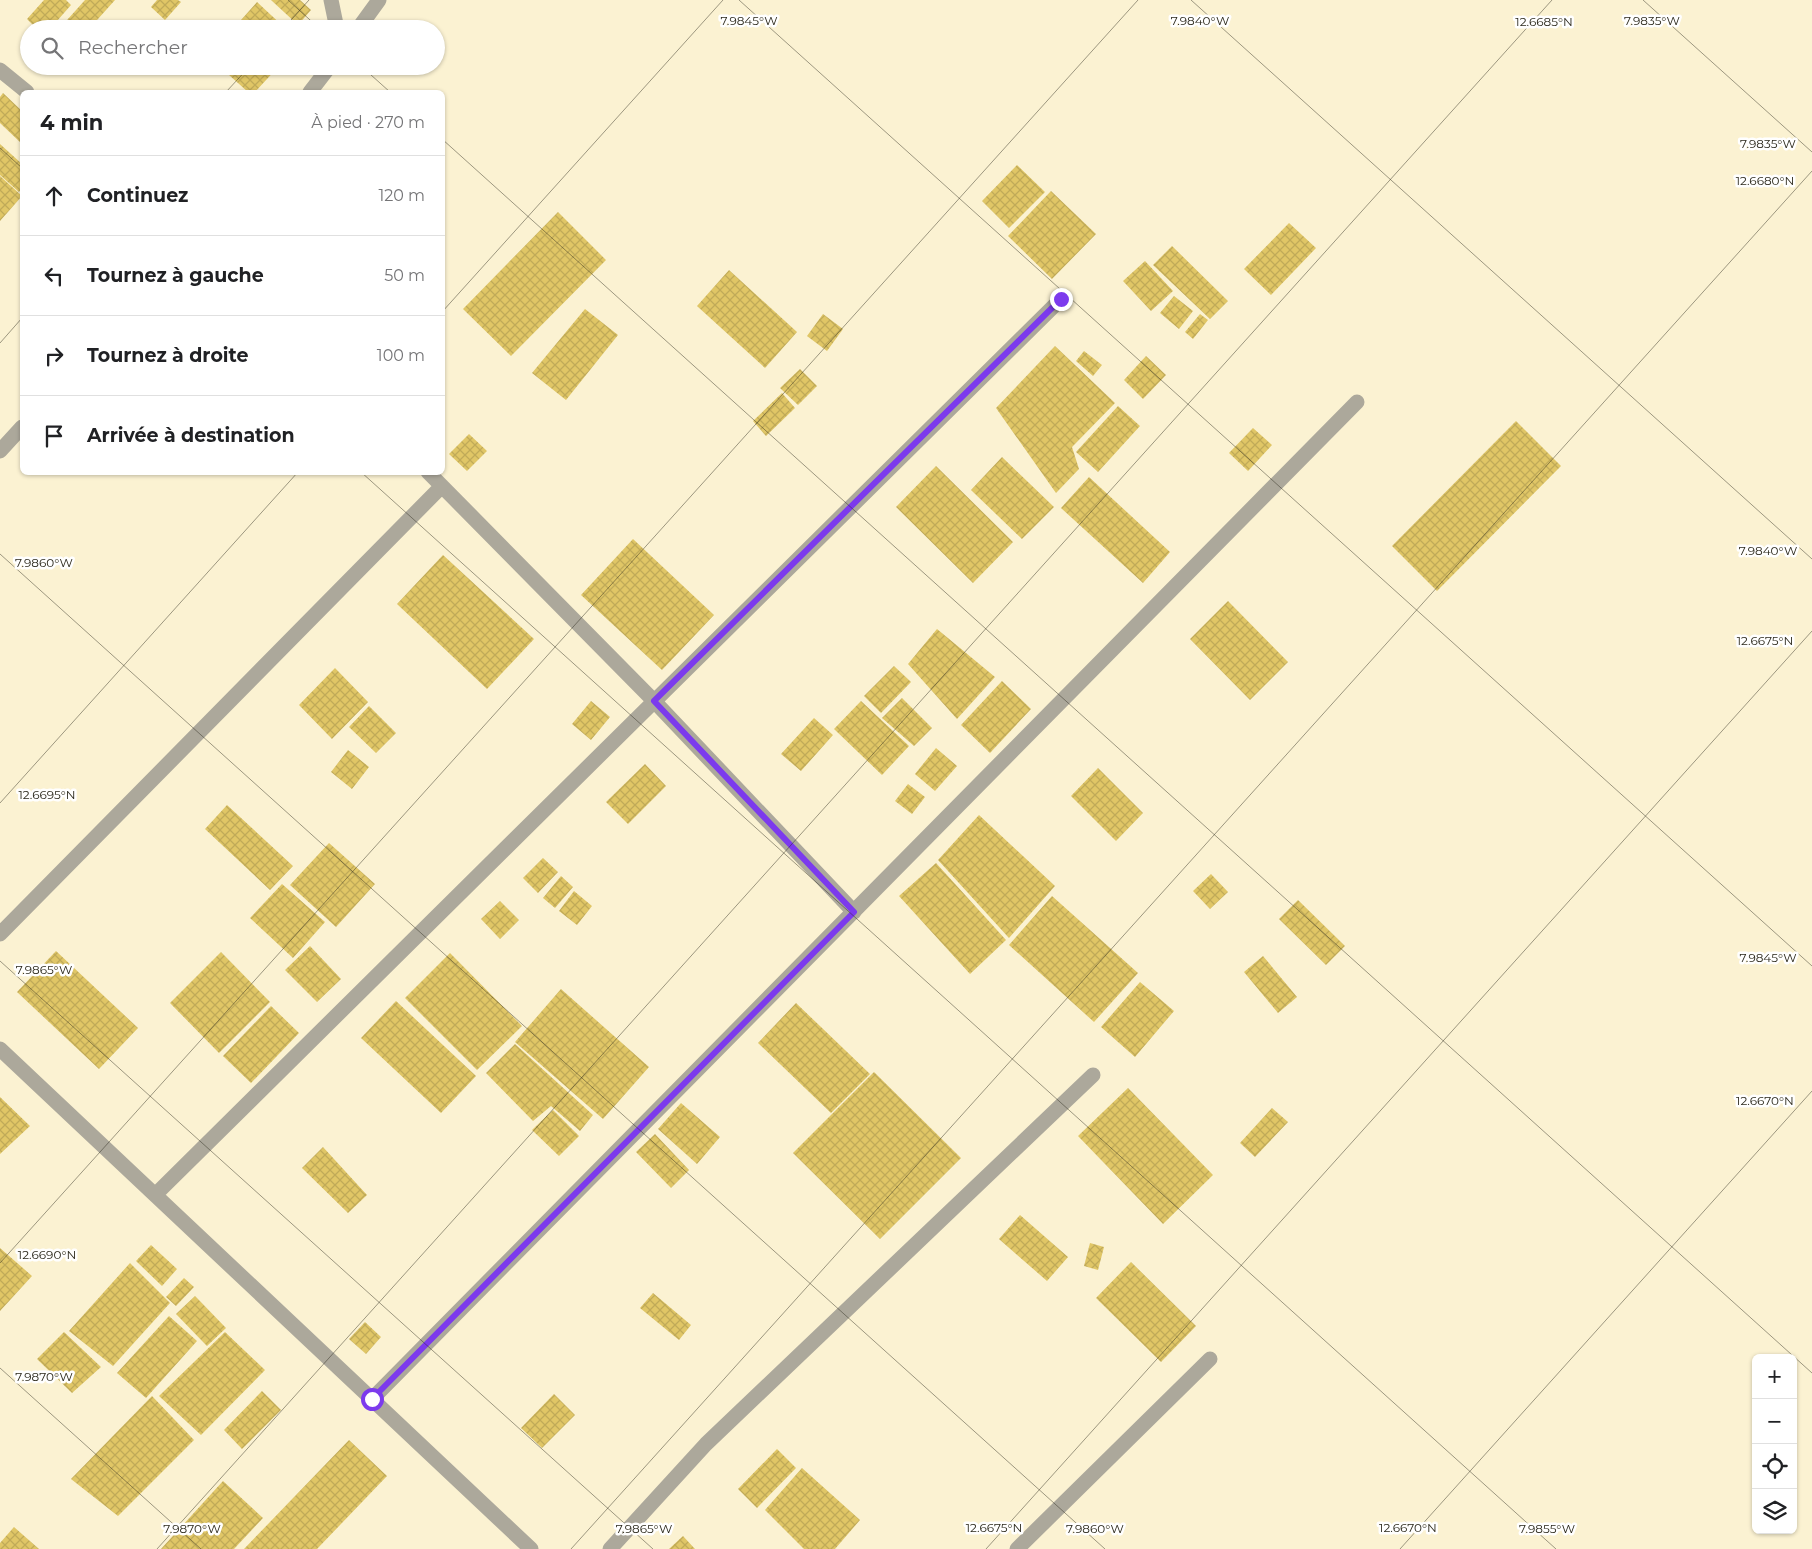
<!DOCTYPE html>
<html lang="fr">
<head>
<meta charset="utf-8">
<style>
  body { margin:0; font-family:Montserrat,sans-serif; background:#f2f2f2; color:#202124 }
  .controls { position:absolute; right:15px; bottom:15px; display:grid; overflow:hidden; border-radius:8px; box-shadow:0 1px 4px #0004 }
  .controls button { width:45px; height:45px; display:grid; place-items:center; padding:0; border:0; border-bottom:1px solid #e0e0e0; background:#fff; color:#202124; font:25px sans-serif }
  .stop { position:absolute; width:15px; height:15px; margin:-11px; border:4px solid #7c3aed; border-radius:50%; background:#fff }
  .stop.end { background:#7c3aed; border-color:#fff; box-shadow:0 1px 5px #0008 }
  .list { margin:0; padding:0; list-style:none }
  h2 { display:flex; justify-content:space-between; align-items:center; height:65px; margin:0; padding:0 20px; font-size:21px }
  h2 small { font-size:16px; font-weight:400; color:#757577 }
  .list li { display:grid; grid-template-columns:32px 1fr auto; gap:15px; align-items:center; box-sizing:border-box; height:80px; padding:0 20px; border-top:1px solid #e0e0e0 }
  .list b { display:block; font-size:19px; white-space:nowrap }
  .list em { font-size:16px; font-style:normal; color:#757577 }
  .icon { flex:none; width:28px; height:28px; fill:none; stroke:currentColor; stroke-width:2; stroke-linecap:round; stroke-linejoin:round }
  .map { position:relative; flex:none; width:1812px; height:1549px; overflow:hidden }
  .search { position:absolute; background:#fff; box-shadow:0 1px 4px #0004; left:20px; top:20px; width:425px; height:55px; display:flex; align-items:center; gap:12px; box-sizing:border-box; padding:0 18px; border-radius:28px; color:#757577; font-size:19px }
  .panel { position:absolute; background:#fff; box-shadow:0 1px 4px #0004; left:20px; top:90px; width:425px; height:385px; border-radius:8px }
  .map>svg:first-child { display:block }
  .building { fill:url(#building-cross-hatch) }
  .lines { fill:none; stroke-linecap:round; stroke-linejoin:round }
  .street { stroke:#aca89b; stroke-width:15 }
  .route { stroke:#7c3aed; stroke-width:6 }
  .ticks { fill:none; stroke:#2a271a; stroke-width:1; stroke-opacity:0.45 }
  .ticks-label { font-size:12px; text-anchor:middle; fill:#2a271a; stroke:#fff; stroke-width:5; stroke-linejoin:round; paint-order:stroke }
</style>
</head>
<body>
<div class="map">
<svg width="1812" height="1549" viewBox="0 0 1812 1549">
  <defs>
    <pattern id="building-cross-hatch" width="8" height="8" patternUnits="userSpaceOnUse" patternTransform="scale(1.25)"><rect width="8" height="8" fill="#e0c666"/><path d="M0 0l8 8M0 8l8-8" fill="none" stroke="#c0aa58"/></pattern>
  </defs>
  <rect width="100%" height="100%" fill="#fbf2d2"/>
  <!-- building -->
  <path class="building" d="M44,0H66L71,5L50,29H37L27,19Z
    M85,0H115L89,29H59Z
    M157,0H178L181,2L165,20L151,7Z
    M271,0H300L311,10L298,25Z
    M257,2L286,29H233Z
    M219,66H279L255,92H248Z
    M3,93L22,111V144L0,123V97Z
    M0,144L22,164V188L19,192L0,175Z
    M1017,165L1045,192L1009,228L982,201Z
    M0,176L22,196L0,221Z
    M1051,191L1096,234L1052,279L1008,236Z
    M558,212L606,260L511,356L463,309Z
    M1289,223L1316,248L1271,295L1244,269Z
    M1172,246L1228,301L1210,319L1153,265Z
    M1145,261L1173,291L1151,311L1123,281Z
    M729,270L797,332L765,368L697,306Z
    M1174,296L1193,311L1179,329L1160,313Z
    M585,309L618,335L566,400L532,373Z
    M823,314L843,329L827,351L807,336Z
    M1200,314L1208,320L1193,339L1185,332Z
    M1055,346L1115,403L1072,447L1079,469L1056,493L996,408Z
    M1084,351L1102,365L1093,376L1076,361Z
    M1146,356L1166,375L1143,399L1124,380Z
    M800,369L817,386L798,405L780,388Z
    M782,393L795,408L766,436L753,421Z
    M1118,406L1140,426L1098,472L1076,452Z
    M1516,421L1561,466L1437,591L1392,546Z
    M1253,428L1272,445L1248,471L1229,453Z
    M469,434L487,451L467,471L449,454Z
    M1002,457L1054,507L1022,539L971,490Z
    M936,466L1013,542L973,583L896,507Z
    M1089,477L1170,552L1143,583L1061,508Z
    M633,539L714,615L662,670L581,595Z
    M443,555L534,639L487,689L397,604Z
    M1228,601L1288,662L1250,700L1190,639Z
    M937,629L995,677L957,719L908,664Z
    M894,666L911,682L881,713L864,696Z
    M335,668L368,702L332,739L299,705Z
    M1002,681L1031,709L990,753L961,725Z
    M902,698L932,728L914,746L882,718Z
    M591,701L610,717L591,740L572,724Z
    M861,701L909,746L882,775L834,729Z
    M369,706L396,733L376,753L349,727Z
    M814,718L833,735L801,771L781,754Z
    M936,748L957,766L935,791L915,774Z
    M348,750L369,767L352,789L331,772Z
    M645,764L666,786L628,824L606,802Z
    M1098,768L1143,813L1116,841L1071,796Z
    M908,784L925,797L912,814L895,801Z
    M227,805L293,866L270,890L205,829Z
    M979,815L1055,886L1009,938L938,860Z
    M329,843L375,884L336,927L290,885Z
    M543,858L558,872L538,893L523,878Z
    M936,863L1006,940L970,974L899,896Z
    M1211,874L1228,892L1210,909L1193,891Z
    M561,876L573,887L555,908L543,898Z
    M282,884L325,922L293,958L250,918Z
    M574,891L592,906L577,925L559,911Z
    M1052,896L1138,973L1094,1022L1009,945Z
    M1298,900L1345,946L1326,965L1279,919Z
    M500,901L519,920L500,939L481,919Z
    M310,946L341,979L317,1002L285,970Z
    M56,951L138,1028L99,1069L17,992Z
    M221,952L270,1002L219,1053L170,1003Z
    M450,953L522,1026L477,1070L405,998Z
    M1263,956L1297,997L1278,1013L1244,972Z
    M1140,982L1174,1011L1135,1057L1101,1027Z
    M561,989L649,1067L603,1119L515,1042Z
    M396,1001L476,1076L441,1113L361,1038Z
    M796,1003L870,1074L831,1113L758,1043Z
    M271,1006L299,1033L251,1083L223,1056Z
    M515,1044L593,1115L580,1131L551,1106L533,1121L486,1073Z
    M874,1072L961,1158L880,1239L793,1153Z
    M1128,1088L1213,1175L1163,1224L1078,1136Z
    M0,1097L30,1126L0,1154Z
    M681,1103L720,1137L697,1164L658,1129Z
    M1272,1108L1288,1122L1255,1157L1240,1143Z
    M553,1110L579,1136L559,1156L532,1130Z
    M655,1134L689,1170L671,1188L636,1152Z
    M323,1147L367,1195L348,1213L302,1168Z
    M1020,1215L1068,1257L1047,1281L999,1239Z
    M1090,1243L1104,1247L1098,1270L1084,1266Z
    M151,1245L177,1269L162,1286L136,1261Z
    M0,1248L32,1276L0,1311Z
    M1131,1262L1196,1326L1161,1362L1096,1298Z
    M130,1263L170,1303L113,1366L69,1331Z
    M184,1278L194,1287L176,1306L166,1297Z
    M653,1293L691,1325L679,1340L640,1308Z
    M195,1296L226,1328L207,1346L176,1314Z
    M169,1316L197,1341L146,1398L117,1373Z
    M365,1322L381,1337L366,1354L349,1339Z
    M64,1332L101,1367L72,1393L37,1359Z
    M225,1332L265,1370L201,1435L159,1396Z
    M262,1391L281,1410L242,1449L224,1430Z
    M554,1394L575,1415L542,1448L521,1428Z
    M152,1396L194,1440L118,1516L71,1479Z
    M349,1440L387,1476L317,1549H244Z
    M777,1449L796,1468L757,1508L738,1489Z
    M802,1468L860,1520L835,1549H804L765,1510Z
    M223,1481L263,1518L234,1549H161Z
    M14,1527L39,1549H0V1543Z
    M683,1536L695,1549H669Z"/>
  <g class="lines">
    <!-- street -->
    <path class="street" d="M331,0L337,29
      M358,29L379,0
      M0,70L27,92
      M310,92L330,66
      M0,451L22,427
      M428,472L654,701L854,912
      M0,934L442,486
      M0,1049L531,1549
      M155,1195L1061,299
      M372,1399L1357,402
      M610,1549L706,1444L1093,1075
      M1017,1549L1210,1359"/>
  </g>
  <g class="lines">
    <!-- route -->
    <path class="route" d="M372,1399L854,912L654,701L1061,299"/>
  </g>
  <!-- ticks -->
  <path class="ticks" d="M288,0L320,29M739,0L1812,966M1191,0L1812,559M1643,0L1812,152M283,29L309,0M361,66L390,92M226,92L250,66M442,139L1812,1373M0,148L22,168M442,312L723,0M0,343L22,318M361,472L1556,1549M0,554L1105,1549M0,803L298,472M0,961L653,1549M0,1263L1138,0M0,1368L201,1549M157,1549L1552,0M571,1549L1812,171M986,1549L1812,631M1400,1549L1812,1091"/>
  <g class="ticks-label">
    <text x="749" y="25">7.9845°W</text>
    <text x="1200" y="25">7.9840°W</text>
    <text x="1652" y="25">7.9835°W</text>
    <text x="1544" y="26">12.6685°N</text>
    <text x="1768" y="148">7.9835°W</text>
    <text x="1765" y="185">12.6680°N</text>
    <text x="1768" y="555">7.9840°W</text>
    <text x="44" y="567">7.9860°W</text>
    <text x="1765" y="645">12.6675°N</text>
    <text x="47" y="799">12.6695°N</text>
    <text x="1768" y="962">7.9845°W</text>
    <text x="44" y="974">7.9865°W</text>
    <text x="1765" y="1105">12.6670°N</text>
    <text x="47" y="1259">12.6690°N</text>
    <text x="44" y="1381">7.9870°W</text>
    <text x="994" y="1532">12.6675°N</text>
    <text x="1408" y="1532">12.6670°N</text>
    <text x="192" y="1533">7.9870°W</text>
    <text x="644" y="1533">7.9865°W</text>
    <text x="1095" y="1533">7.9860°W</text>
    <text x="1547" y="1533">7.9855°W</text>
  </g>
</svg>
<div class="controls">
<button>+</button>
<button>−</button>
<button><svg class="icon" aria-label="locate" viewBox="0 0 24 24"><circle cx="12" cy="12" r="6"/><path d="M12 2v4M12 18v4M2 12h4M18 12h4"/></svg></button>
<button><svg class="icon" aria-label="layers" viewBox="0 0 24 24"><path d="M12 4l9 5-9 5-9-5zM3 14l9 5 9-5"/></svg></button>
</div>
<div class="stop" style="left:372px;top:1399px"></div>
<div class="stop end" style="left:1061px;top:299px"></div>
<div class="search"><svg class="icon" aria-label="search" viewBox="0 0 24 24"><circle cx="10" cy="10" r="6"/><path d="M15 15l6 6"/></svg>Rechercher</div>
<section class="panel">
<h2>4 min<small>À pied · 270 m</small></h2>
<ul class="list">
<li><svg class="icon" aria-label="ahead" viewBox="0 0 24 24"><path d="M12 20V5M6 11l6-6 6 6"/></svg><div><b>Continuez</b></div><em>120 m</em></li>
<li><svg class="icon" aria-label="left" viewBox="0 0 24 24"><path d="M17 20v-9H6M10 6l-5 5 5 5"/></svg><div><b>Tournez à gauche</b></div><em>50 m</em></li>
<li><svg class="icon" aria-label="right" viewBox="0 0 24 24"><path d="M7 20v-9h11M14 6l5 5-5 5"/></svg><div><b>Tournez à droite</b></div><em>100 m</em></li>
<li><svg class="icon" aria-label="arrive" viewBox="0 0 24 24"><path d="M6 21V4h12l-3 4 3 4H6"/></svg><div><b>Arrivée à destination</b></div></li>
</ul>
</section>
</div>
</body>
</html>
